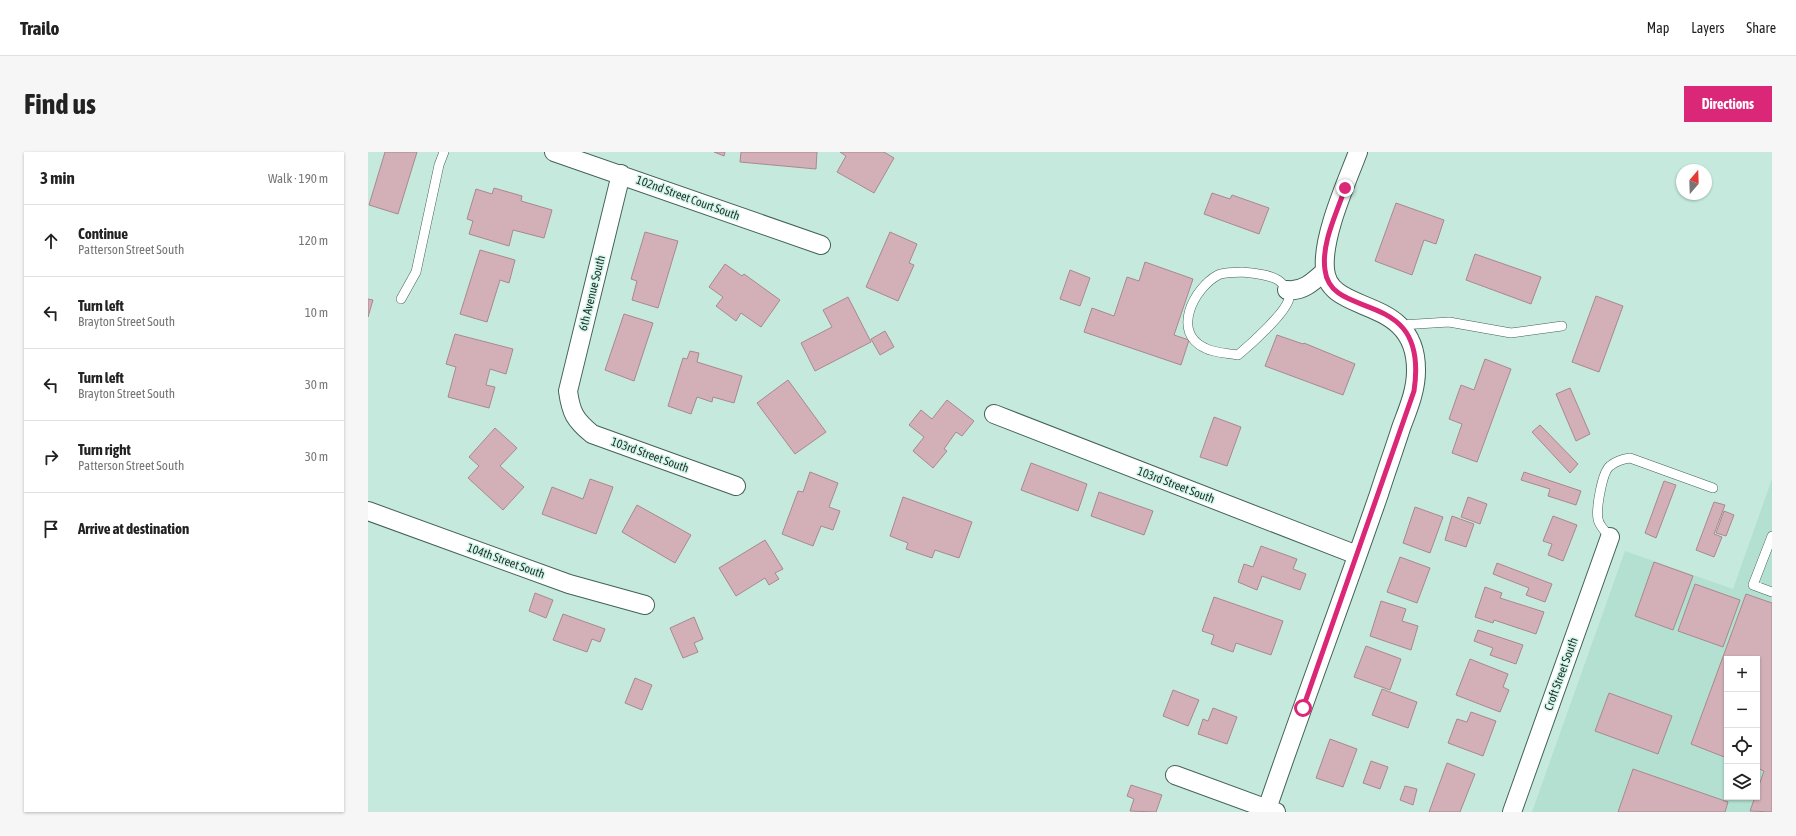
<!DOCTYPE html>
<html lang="en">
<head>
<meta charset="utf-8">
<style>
  body { margin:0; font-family:"Asap Condensed",sans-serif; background:#f6f6f6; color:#222 }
  .controls { position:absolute; right:12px; bottom:12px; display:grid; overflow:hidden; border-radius:0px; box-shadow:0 1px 3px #0004 }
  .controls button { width:36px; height:36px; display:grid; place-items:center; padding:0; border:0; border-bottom:1px solid #e0e0e0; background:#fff; color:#222; font:20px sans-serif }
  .compass { position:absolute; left:1308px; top:12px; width:36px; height:36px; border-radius:50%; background:#fff; box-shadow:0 1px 3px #0004; rotate:19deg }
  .stop { position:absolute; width:12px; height:12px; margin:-9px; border:3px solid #db2777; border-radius:50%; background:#fff }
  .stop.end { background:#db2777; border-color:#fff; box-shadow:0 1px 4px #0008 }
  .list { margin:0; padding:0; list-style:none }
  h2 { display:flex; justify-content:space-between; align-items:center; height:52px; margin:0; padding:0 16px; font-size:17px }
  h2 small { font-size:13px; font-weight:400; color:#767676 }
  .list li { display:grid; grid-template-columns:26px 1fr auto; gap:12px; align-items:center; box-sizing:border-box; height:72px; padding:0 16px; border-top:1px solid #e0e0e0 }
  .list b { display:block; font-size:15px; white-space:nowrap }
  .list p { margin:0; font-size:13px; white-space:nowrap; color:#767676 }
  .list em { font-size:13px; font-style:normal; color:#767676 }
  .icon { flex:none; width:22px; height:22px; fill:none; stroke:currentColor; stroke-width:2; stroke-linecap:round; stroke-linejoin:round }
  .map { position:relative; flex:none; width:1404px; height:660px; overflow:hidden; border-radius:0px }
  header { display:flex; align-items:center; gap:24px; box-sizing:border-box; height:56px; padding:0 20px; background:#fff; border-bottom:1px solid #e0e0e0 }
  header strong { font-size:19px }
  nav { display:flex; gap:22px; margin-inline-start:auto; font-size:14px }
  .intro { display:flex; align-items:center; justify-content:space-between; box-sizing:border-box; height:96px; padding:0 24px }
  h1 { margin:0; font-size:28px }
  .button { padding:10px 18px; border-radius:0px; background:#db2777; color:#fff; font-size:14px; font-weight:700 }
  main { display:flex; gap:24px; padding:0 24px }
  aside { flex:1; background:#fff; border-radius:0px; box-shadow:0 1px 3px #0004 }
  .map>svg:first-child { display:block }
  .built { fill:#b3e0d0; fill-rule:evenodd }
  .building { fill:#d3b0b7; stroke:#a9888f }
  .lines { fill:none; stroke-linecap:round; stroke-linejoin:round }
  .lane-casing { stroke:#426257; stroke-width:10 }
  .street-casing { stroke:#426257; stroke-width:20 }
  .lane { stroke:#fff; stroke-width:9 }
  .street { stroke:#fff; stroke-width:18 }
  .route { stroke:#db2777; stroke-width:5 }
  .labels { text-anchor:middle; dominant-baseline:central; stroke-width:3; stroke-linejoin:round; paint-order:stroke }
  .street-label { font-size:12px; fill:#1f2d28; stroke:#d2f6e9 }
</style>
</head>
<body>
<header>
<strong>Trailo</strong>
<nav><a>Map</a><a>Layers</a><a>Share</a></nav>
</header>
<div class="intro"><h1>Find us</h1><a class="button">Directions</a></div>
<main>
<aside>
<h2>3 min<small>Walk · 190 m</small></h2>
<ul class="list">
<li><svg class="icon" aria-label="ahead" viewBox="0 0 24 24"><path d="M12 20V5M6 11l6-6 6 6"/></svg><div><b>Continue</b><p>Patterson Street South</p></div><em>120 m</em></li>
<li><svg class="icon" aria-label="left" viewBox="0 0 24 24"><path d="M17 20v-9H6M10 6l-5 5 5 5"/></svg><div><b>Turn left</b><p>Brayton Street South</p></div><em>10 m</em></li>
<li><svg class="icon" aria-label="left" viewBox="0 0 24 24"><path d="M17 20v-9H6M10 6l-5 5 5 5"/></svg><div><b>Turn left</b><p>Brayton Street South</p></div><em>30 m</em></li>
<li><svg class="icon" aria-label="right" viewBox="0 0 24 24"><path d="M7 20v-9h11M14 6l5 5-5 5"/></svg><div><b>Turn right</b><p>Patterson Street South</p></div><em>30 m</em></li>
<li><svg class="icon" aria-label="arrive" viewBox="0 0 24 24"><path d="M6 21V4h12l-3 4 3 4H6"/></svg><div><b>Arrive at destination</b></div></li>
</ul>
</aside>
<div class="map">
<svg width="1404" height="660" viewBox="0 0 1404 660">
  <rect width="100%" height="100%" fill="#c5e9dc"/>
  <!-- built -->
  <path class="built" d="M1404,327V660H1164L1257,399L1365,437ZM1359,507H1389V645H1359Z"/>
  <!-- building -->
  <path class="building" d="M17,0H49L30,62L1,53Z
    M346,0H357L356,4Z
    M373,0H449L448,17L372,10Z
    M472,0H516L526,6L506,41L469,20L478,4Z
    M126,36L154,44L153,49L184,58L176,86L145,78L141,94L101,82L105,69L99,67L108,37L124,42Z
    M844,41L862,47L864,43L901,56L891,82L836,62Z
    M1028,51L1076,68L1068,92L1056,88L1044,123L1007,109Z
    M277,80L310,89L290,156L264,148L269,129L263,127Z
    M522,80L549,92L541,111L546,113L530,149L498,135Z
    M112,98L147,108L141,131L132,128L119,170L92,162Z
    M1107,102L1173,125L1163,152L1098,128Z
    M777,110L825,127L806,183L821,188L813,213L716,180L724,156L746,164L759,125L771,129Z
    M357,112L374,124L376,122L412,148L393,175L373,161L368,169L348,154L355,145L341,135Z
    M702,118L722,126L712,154L692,147Z
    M1228,144L1255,154L1231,220L1204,210Z
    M480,145L503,190L447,219L433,191L464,175L455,158Z
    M0,147L5,148L0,165Z
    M256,162L285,171L266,229L237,218Z
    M517,179L526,195L512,203L503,187Z
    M87,182L145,197L138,222L122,217L118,233L127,235L121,256L80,245L88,215L78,212Z
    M909,183L935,192L936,191L987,212L975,243L897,214Z
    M322,199L331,201L329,210L374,224L366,251L345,245L344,250L329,245L323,262L300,254L315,206L319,207Z
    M1117,207L1143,217L1109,310L1084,301L1094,272L1081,267L1093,233L1106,238Z
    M420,228L458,280L427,302L389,251Z
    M1202,236L1222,282L1208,289L1188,242Z
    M579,248L606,269L594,284L588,280L576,297L579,299L565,316L545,299L556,285L541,273L553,258L564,267Z
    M846,265L873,275L859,314L832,305Z
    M1172,273L1210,312L1202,321L1164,280Z
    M127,276L149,296L132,314L156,335L135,358L100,326L111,314L101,305Z
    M663,311L719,332L710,359L653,338Z
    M442,320L470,331L461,355L472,359L465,378L453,374L445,394L414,382L430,339L435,340Z
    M1156,320L1213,339L1208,353L1180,344L1182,337L1153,328Z
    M222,327L245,335L228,382L174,362L184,335L215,347Z
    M1296,329L1308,333L1288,386L1277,381Z
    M731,340L785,359L776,383L723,364Z
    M535,345L604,370L591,406L567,398L564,406L538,397L540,391L522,384Z
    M1100,345L1119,352L1112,372L1093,365Z
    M1346,350L1357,353L1346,382L1354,385L1346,405L1328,398Z
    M269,353L323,383L307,411L254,380Z
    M1047,355L1075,365L1062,401L1035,391Z
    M1356,359L1366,363L1358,384L1348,381Z
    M1084,364L1106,372L1098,395L1077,388Z
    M1185,364L1209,373L1195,409L1180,403L1184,392L1175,389Z
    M397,388L415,417L407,421L411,427L401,433L397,426L368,444L351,416Z
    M893,394L929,407L925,417L938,422L932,438L894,424L889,438L870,430L876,412L885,415Z
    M1032,405L1062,416L1049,451L1019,440Z
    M1286,410L1325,424L1305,478L1267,464Z
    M1129,411L1184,432L1177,450L1158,443L1161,436L1125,422Z
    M1327,432L1372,448L1355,495L1310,479Z
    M1117,435L1134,441L1132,446L1176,460L1168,482L1126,468L1125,471L1107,465Z
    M167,441L185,448L178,466L161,459Z
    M1378,442L1404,451V660L1382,659L1387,645H1389V639L1396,619L1389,616V507H1359V606L1323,592Z
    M846,445L915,469L903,503L868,491L865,500L843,492L846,483L834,479Z
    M1013,449L1038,457L1034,469L1050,474L1043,498L1002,484Z
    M195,462L237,477L232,490L224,487L219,500L185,488Z
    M326,465L335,487L326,491L330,500L315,506L302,476Z
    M1110,478L1155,493L1148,512L1122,503L1125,496L1106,489Z
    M998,494L1033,507L1022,538L986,525Z
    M1102,507L1140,522L1135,535L1141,538L1132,560L1088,543Z
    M267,526L284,533L274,558L257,551Z
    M1014,537L1049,550L1040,576L1004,563Z
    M805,538L831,548L820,574L795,564Z
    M1241,541L1304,564L1290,602L1227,579Z
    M845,556L869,565L859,592L830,582L835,567L840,569Z
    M1103,560L1128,569L1115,604L1080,591L1089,567L1099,570Z
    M962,587L989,597L975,635L948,626Z
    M1003,609L1020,615L1012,637L995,631Z
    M1079,611L1107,622L1092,660H1061Z
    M1265,617L1360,650L1357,660H1250Z
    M763,633L794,643L788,660L762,659L766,647L759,644Z
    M1037,634L1049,637L1045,653L1032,648Z"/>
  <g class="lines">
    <defs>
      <path id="lane" d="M874,120C885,121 900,122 910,128C915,131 921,140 921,146C919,160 882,193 870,203C859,201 846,201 837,196C803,180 826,136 850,123C856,120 867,121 874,120Z
        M33,147L48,120L71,13L76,0
        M1033,173L1081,170L1143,181L1194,174
        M1404,384L1385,433L1404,440
        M1242,385C1238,380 1231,374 1230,367C1228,357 1234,320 1242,314C1248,309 1255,307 1262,306L1345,336"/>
      <path id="street" d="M186,0L453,93
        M253,22L200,239C203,261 207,268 224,282L368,334
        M919,138C935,140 946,129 957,119
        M626,262L989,403
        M0,359L201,432L277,453
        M807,623L908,660
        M898,660C934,554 974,449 1011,342C1018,320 1026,298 1033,276C1040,257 1048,239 1048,219C1049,141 960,165 957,117C954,84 978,32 990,0
        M1144,660L1242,385"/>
    </defs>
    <!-- lane casing -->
    <use href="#lane" class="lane-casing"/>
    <!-- street casing -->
    <use href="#street" class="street-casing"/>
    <!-- lane -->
    <use href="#lane" class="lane"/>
    <!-- street -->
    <use href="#street" class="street"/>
  </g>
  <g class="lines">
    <!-- route -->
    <path class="route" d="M935,556L1046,239C1062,133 963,171 957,118C953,91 969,61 977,36"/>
  </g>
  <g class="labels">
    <!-- street labels -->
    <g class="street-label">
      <text transform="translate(320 46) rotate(20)">102nd Street Court South</text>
      <text transform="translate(224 141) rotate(-76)">6th Avenue South</text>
      <text transform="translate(282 303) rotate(20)">103rd Street South</text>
      <text transform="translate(808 333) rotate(21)">103rd Street South</text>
      <text transform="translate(138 409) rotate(20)">104th Street South</text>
      <text transform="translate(1193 522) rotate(-70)">Croft Street South</text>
    </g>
  </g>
</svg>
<div class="controls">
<button>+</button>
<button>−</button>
<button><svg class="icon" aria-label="locate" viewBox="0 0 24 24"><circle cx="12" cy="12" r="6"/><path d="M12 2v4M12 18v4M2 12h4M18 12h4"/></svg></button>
<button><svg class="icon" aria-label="layers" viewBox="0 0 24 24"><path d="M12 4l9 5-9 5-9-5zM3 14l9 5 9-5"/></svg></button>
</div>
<svg class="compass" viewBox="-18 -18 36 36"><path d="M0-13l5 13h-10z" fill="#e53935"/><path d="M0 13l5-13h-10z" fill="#767676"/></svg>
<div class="stop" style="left:935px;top:556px"></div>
<div class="stop end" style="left:977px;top:36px"></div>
</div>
</main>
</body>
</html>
